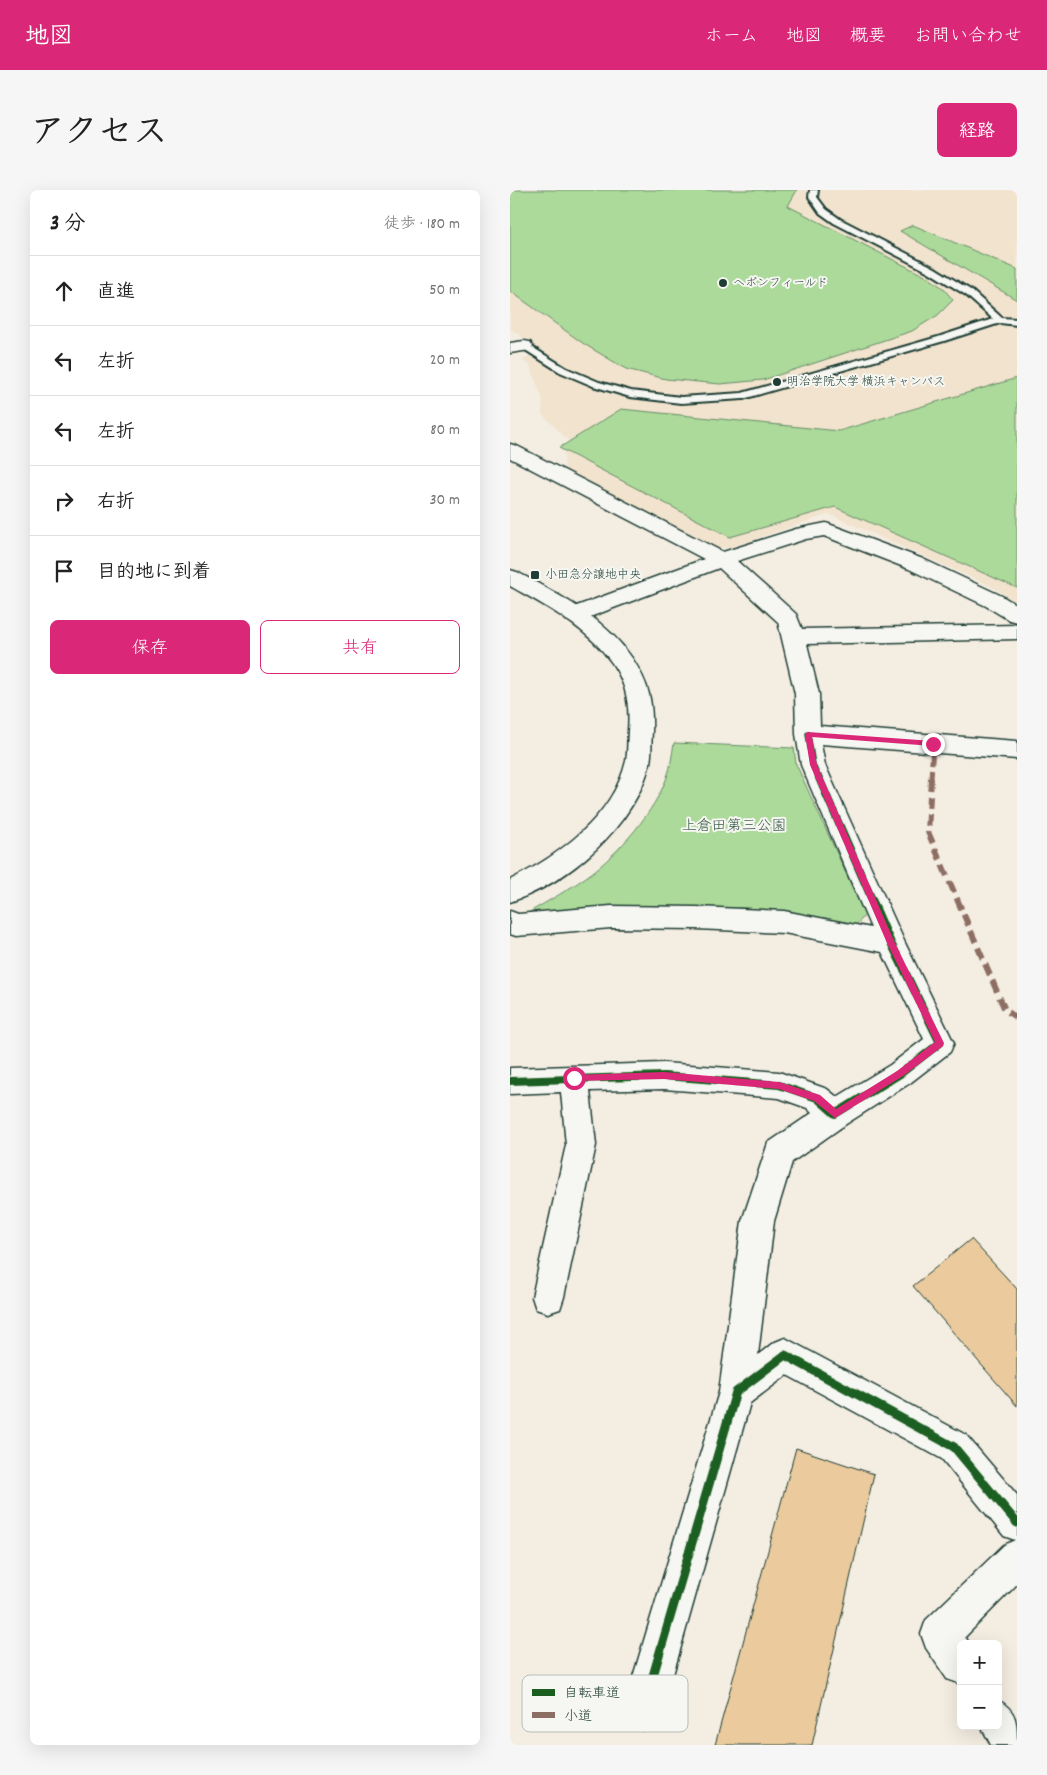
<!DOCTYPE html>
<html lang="ja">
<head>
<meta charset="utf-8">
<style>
  body { margin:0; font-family:Dekko,"Klee One",sans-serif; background:#f6f6f6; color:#222 }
  .controls { position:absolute; right:15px; bottom:15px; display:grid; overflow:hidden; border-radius:8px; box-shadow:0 5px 20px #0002 }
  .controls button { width:45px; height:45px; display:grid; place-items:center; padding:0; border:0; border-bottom:1px solid #e0e0e0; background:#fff; color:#222; font:25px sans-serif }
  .stop { position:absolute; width:15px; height:15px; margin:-11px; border:4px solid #db2777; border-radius:50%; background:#fff }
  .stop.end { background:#db2777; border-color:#fff; box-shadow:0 1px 5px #0008 }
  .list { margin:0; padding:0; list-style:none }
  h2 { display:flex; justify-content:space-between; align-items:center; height:65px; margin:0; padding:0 20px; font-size:21px }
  h2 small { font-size:16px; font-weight:400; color:#767676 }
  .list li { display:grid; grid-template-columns:32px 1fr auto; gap:15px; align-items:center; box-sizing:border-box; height:70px; padding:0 20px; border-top:1px solid #e0e0e0 }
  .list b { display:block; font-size:19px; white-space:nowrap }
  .list em { font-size:16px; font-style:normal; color:#767676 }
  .actions { display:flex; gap:10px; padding:15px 20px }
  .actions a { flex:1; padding:11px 0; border:1px solid #db2777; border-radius:8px; text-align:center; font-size:18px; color:#db2777 }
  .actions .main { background:#db2777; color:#fff }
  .icon { flex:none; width:28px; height:28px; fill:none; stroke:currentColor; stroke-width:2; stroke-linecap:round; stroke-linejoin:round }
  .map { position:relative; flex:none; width:507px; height:1555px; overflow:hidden; border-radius:8px }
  header { display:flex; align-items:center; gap:30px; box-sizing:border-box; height:70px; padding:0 25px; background:#db2777; color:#fff }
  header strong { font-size:24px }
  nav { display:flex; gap:28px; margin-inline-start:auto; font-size:18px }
  .intro { display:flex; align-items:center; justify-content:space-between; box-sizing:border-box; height:120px; padding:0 30px }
  h1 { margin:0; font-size:35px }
  .button { padding:12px 22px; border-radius:8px; background:#db2777; color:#fff; font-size:18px; font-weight:700 }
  main { display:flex; gap:30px; padding:0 30px }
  aside { flex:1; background:#fff; border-radius:8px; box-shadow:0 5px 20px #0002 }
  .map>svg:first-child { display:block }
  .built { fill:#f1e3cd }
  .green { fill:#acda9a; stroke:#668c67 }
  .building { fill:#ebcb9d; stroke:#1f3d34 }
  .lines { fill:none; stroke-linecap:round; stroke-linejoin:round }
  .service-casing { stroke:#1f3d34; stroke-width:4 }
  .minor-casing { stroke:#1f3d34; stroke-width:3 }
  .tertiary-casing { stroke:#1f3d34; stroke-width:3 }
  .service { fill:#f6f6f2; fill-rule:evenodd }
  .minor { fill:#f6f6f2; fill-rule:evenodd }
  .tertiary { fill:#f6f6f2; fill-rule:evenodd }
  .quiet-far1 { stroke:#8d6e63; stroke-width:5; stroke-dasharray:10 5; stroke-linecap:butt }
  .quiet { stroke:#8d6e63; stroke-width:6; stroke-dasharray:12 6; stroke-linecap:butt }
  .cycleway-far2-casing { stroke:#f6f6f2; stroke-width:8 }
  .cycleway-far1-casing { stroke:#f6f6f2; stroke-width:11 }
  .cycleway-casing { stroke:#f6f6f2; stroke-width:12 }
  .cycleway-far2 { stroke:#1b5e20; stroke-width:5.5 }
  .cycleway-far1 { stroke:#1b5e20; stroke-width:8 }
  .cycleway { stroke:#1b5e20; stroke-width:9 }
  .route { fill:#db2777 }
  .poi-dot { fill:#1f3d34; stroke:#f6f6f2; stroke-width:2 }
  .labels { text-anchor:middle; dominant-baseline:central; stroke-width:4; stroke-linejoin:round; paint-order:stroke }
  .far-poi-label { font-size:12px; fill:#1f3d34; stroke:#f6f6f2; text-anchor:start }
  .park-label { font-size:15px; fill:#3b5c48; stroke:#f6f6f2 }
  .key { fill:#f6f6f2; stroke:#b6beb9; stroke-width:1 }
  .key-label { font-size:14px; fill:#1f3d34 }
</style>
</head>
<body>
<header>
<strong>地図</strong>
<nav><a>ホーム</a><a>地図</a><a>概要</a><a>お問い合わせ</a></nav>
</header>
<div class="intro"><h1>アクセス</h1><a class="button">経路</a></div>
<main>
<aside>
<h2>3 分<small>徒歩 · 180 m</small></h2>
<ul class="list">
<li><svg class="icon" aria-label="ahead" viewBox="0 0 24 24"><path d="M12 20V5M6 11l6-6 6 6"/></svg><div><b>直進</b></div><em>50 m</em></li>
<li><svg class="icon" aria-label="left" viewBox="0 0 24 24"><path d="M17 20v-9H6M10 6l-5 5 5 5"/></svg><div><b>左折</b></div><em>20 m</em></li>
<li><svg class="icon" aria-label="left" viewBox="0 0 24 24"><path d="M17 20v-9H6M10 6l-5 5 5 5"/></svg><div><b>左折</b></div><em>80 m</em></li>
<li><svg class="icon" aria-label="right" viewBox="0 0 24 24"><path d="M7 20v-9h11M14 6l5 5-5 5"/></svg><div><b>右折</b></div><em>30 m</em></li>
<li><svg class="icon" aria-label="arrive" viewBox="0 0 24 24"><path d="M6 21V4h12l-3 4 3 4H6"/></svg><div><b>目的地に到着</b></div></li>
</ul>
<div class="actions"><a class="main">保存</a><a>共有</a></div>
</aside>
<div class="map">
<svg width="507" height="1555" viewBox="0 0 507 1555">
  <rect width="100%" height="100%" fill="#f4ede1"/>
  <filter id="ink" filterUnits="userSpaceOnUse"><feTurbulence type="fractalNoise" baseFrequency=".02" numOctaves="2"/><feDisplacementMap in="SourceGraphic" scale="10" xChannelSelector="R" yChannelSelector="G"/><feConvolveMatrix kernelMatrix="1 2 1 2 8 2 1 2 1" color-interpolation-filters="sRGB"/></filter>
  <g filter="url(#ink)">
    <!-- built -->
    <path class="built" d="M0,0H507V413L481,396L319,324L219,358H206L55,281L54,258L63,255L32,224L33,210L20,175L12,171L29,160L0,138Z"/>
    <!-- green -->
    <path class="green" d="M0,0H287L278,16L419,88L433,98L443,110L428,125L402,141L253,190L210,194L156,189L116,179L74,154L0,101Z
      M403,35L507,79V110L390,41Z
      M507,188V398L325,317L220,347L49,258L111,219L329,241Z
      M164,553L284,558L286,574L355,725L344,738L239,718L99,719L18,723C38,711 60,699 79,685C109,663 145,621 157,587C161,576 162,564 164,553Z"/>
    <!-- building -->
    <path class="building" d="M461,1049L507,1099V1216L403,1096Z
      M286,1258L364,1284L302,1555H205Z"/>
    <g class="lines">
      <defs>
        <path id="service" d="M300,0H308L307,7L316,19L330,29L425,78L462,101L492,128L507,129V135L490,133L434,151L233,209L171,213L120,207L83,196L50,182L9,156L11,154H17L56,178L89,192L121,201L171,207L232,203L428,147L483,129L456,105L419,82L324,33L310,23L299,7Z"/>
        <path id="minor" d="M14,151L20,152L23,156L20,160L0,163V153Z
          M0,254L7,256L213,362L286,339L316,333L413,369L492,406L507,415V432L499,430L476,416L399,379L314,346L296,349L227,371L286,424L292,439L507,435V449L297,454L309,504L310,536L507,551V569L311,554L315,575L395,753L444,853L440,862L400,893L336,934L282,972L264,1031L248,1165L263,1153L275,1148L456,1245L507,1305V1394L455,1447L460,1454H451V1494L437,1489L416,1458L411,1444L416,1430L494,1355L505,1350L494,1346L432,1269L277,1185L240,1213L153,1520L147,1534L133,1540L119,1534L113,1520L209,1202L232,1031L258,953L302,923L297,918L269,908L154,899L80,901L86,955L54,1107L50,1119L38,1123L26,1119L22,1107L56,955L51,902L0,904V878L154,873L269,882L317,899L327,907L380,875L414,849L372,762L274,743L186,739L101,738L6,746L0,744V721L8,724L101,716L186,717L274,721L361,738L291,575L286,544L285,504L268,432L209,378L72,430L64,432L56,430L53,425L56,420L194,369L0,268Z
          M488,1510C507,1521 507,1531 507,1555H481L471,1536H488Z"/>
        <path id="tertiary" d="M0,380L7,382C49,405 94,427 122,468C139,494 143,511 142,542C141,553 142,563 140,573C125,635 59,693 0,712V690C48,666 103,627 116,571C118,561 117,551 118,541C120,516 117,495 102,473C77,437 37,417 0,396Z"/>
      </defs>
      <!-- service casing -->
      <use href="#service" class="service-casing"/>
      <!-- minor casing -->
      <use href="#minor" class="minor-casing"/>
      <!-- tertiary casing -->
      <use href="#tertiary" class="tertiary-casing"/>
      <!-- service -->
      <use href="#service" class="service"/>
      <!-- minor -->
      <use href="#minor" class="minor"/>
      <!-- tertiary -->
      <use href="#tertiary" class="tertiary"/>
      <!-- quiet-far1 -->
      <path class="quiet-far1" d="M421,589L423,554"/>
      <!-- quiet -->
      <path class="quiet" d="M421,588L418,642L495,820L507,828"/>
      <defs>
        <path id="cycleway-far2" d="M298,544L303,575L309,589"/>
        <path id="cycleway-far1" d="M0,891L154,886L269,895L307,908L325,924L390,884L430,853L381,753L309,588"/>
        <path id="cycleway" d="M133,1520L226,1202L275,1165L444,1257L507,1333"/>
      </defs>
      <!-- cycleway-far2 casing -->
      <use href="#cycleway-far2" class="cycleway-far2-casing"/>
      <!-- cycleway-far1 casing -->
      <use href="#cycleway-far1" class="cycleway-far1-casing"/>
      <!-- cycleway casing -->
      <use href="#cycleway" class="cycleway-casing"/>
      <!-- cycleway-far2 -->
      <use href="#cycleway-far2" class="cycleway-far2"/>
      <!-- cycleway-far1 -->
      <use href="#cycleway-far1" class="cycleway-far1"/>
      <!-- cycleway -->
      <use href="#cycleway" class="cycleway"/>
    </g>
  </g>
  <!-- route -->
  <path class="route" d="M298,542L423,551L426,554L423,556L302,547L307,575L385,753L434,853L433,856L393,886L325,928L304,911L269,899L154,889L61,891V886L64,885L154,882L269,892L310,905L326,919L387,881L425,852L377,753L300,575L295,544Z"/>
  <!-- markers -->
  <g class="poi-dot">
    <circle cx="213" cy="93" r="5"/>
    <circle cx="267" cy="192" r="5"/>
    <rect x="20" y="380" width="10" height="10" rx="2.5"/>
  </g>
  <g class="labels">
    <!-- far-poi labels -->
    <g class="far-poi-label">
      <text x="223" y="93">ヘボンフィールド</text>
      <text x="277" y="192">明治学院大学 横浜キャンパス</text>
      <text x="35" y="385">小田急分譲地中央</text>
    </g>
    <!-- park labels -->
    <g class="park-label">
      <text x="224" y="637">上倉田第三公園</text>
    </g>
  </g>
  <!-- legend -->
  <rect x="12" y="1485" width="166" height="57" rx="8" class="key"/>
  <rect x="22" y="1499" width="23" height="7" fill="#1b5e20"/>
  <rect x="22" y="1522" width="23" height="6" fill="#8d6e63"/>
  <g class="key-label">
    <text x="54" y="1507">自転車道</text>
    <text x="54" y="1530">小道</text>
  </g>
</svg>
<div class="controls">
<button>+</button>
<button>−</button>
</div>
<div class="stop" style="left:64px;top:888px"></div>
<div class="stop end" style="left:423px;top:554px"></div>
</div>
</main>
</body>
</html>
